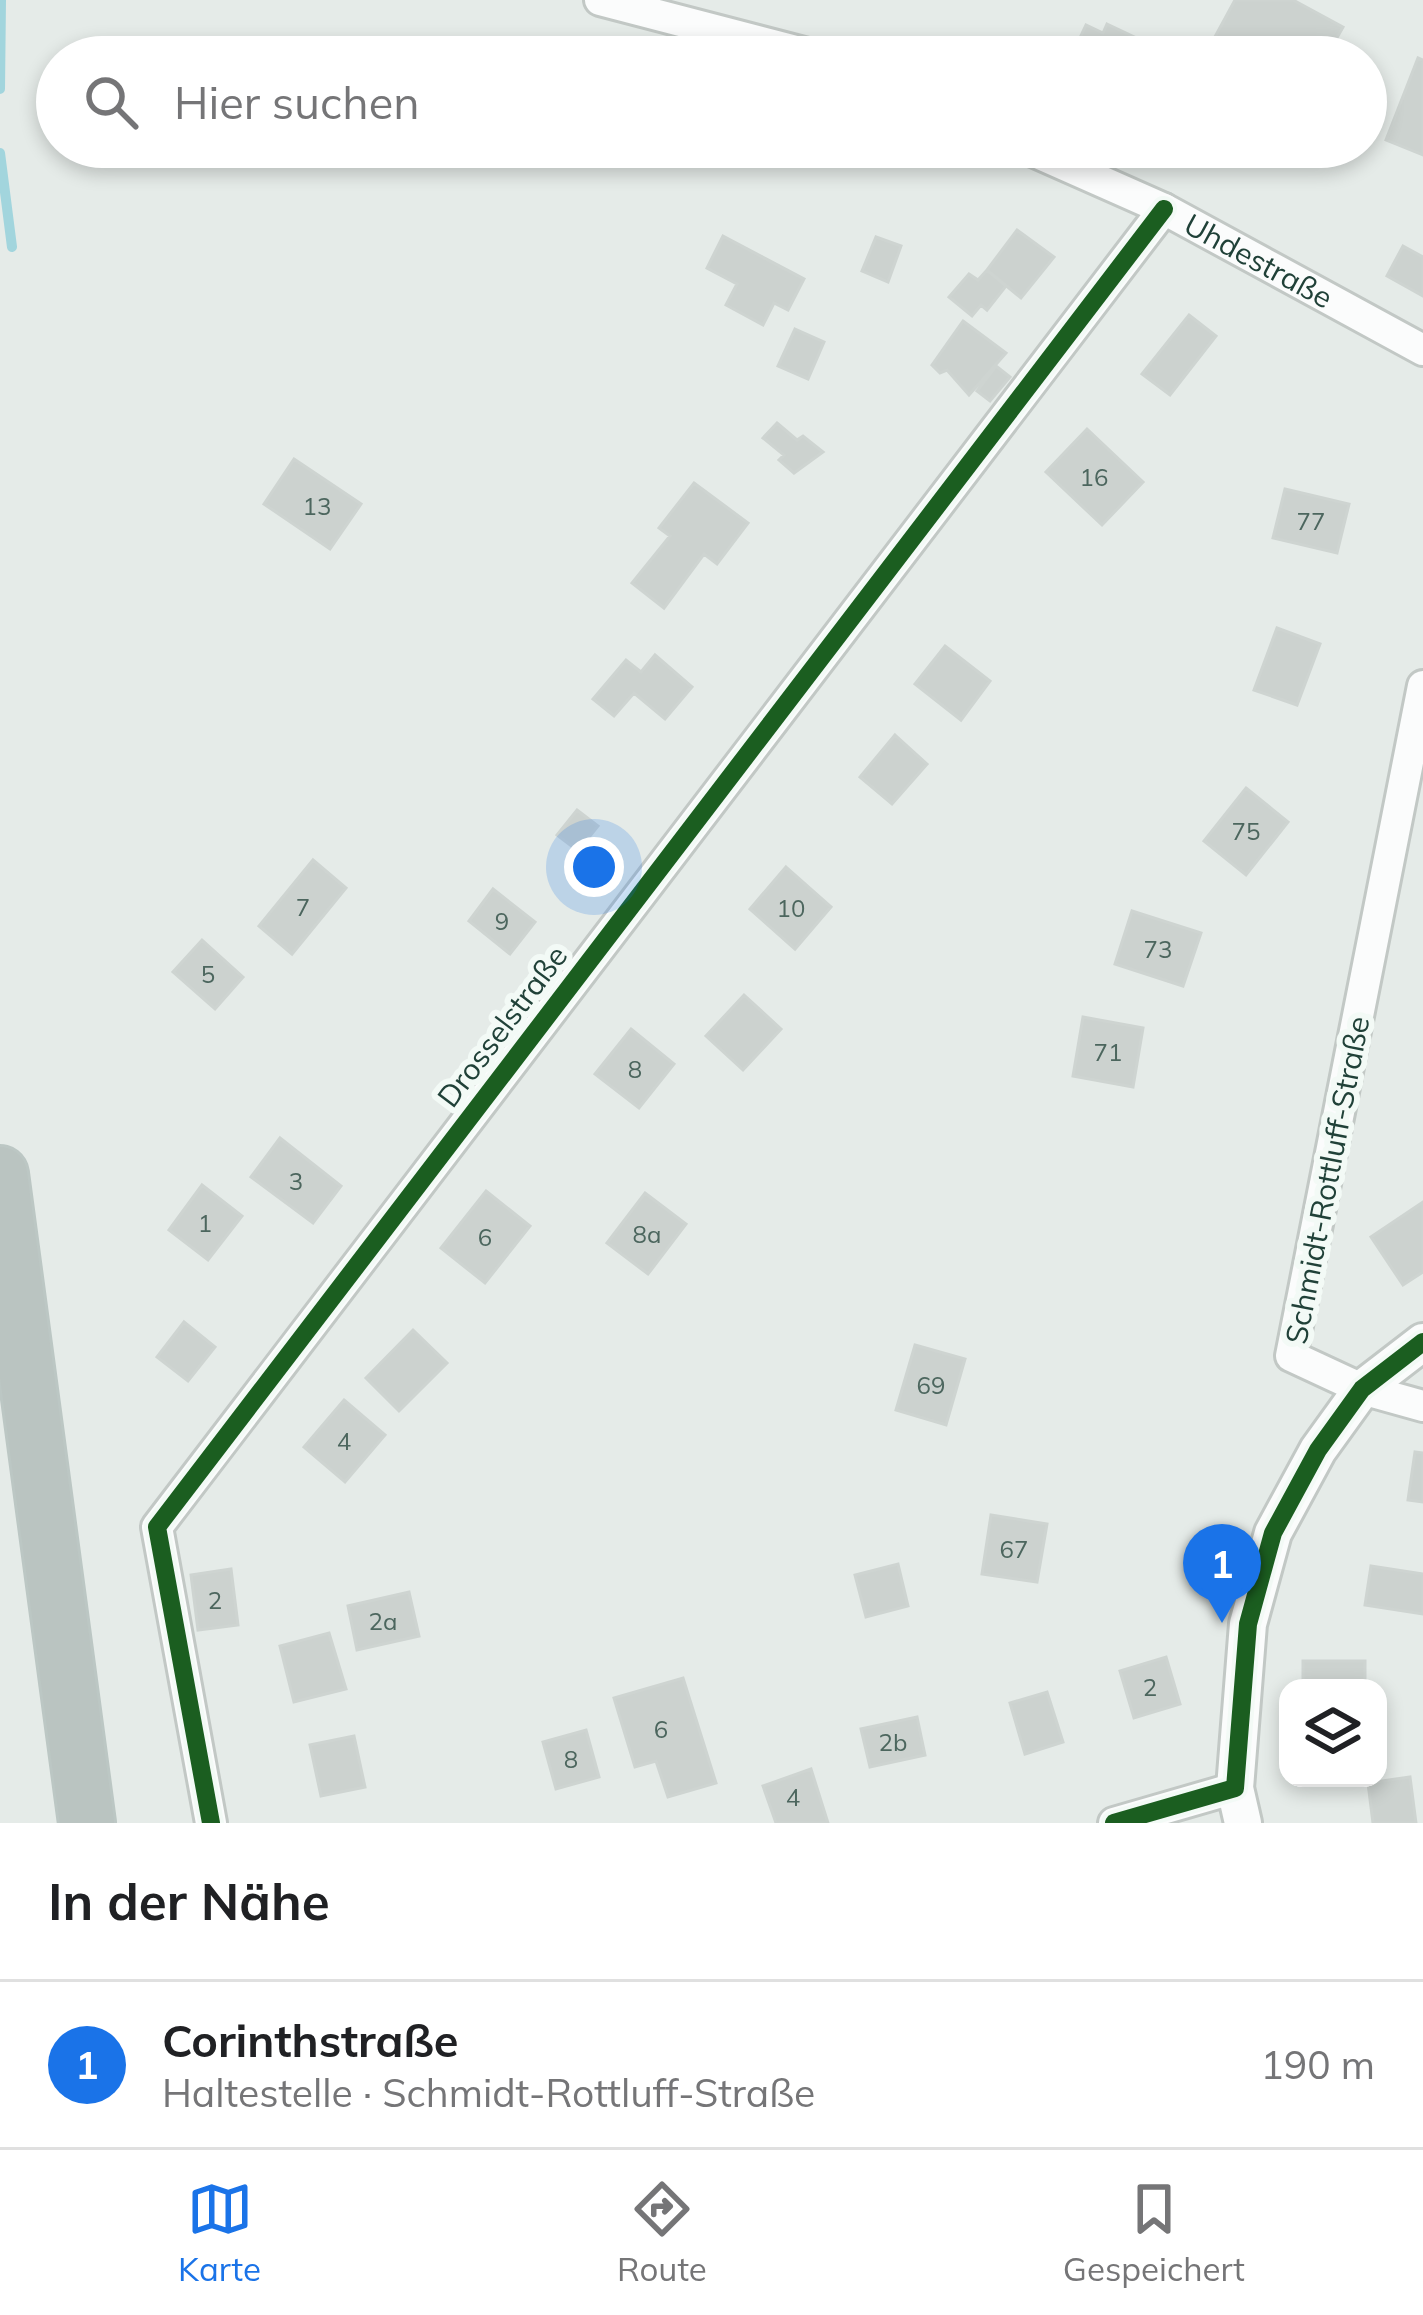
<!DOCTYPE html>
<html lang="de">
<head>
<meta charset="utf-8">
<style>
  body { margin:0; font-family:Mulish,sans-serif; background:#f2f2f2; color:#202124 }
  .controls { position:absolute; right:36px; bottom:36px; display:grid; overflow:hidden; border-radius:24px; box-shadow:0 6px 18px #0003 }
  .controls button { width:108px; height:108px; display:grid; place-items:center; padding:0; border:0; border-bottom:3px solid #e0e0e0; background:#fff; color:#202124; font:60px sans-serif }
  .you { position:absolute; left:594px; top:867px; width:42px; height:42px; margin:-30px; border:9px solid #fff; border-radius:50%; background:#1a73e8; box-shadow:0 0 0 18px #1a73e833 }
  .badge { display:grid; place-items:center; width:78px; height:78px; border-radius:50%; background:#1a73e8; color:#fff; font-size:39px; font-weight:700 }
  .pin { position:absolute; translate:-50% -99px; filter:drop-shadow(0 3px 6px #0008) }
  .pin::after { content:''; position:absolute; top:63px; width:42px; height:36px; background:inherit; clip-path:polygon(0 0,100% 0,50% 100%) }
  .list { margin:0; padding:0; list-style:none }
  h2 { display:flex; justify-content:space-between; align-items:center; height:156px; margin:0; padding:0 48px; font-size:51px }
  h2 small { font-size:39px; font-weight:400; color:#757577 }
  .list li { display:grid; grid-template-columns:78px 1fr auto; gap:36px; align-items:center; box-sizing:border-box; height:168px; padding:0 48px; border-top:3px solid #e0e0e0 }
  .list b { display:block; font-size:45px; white-space:nowrap }
  .list p { margin:0; font-size:39px; white-space:nowrap; color:#757577 }
  .list em { font-size:39px; font-style:normal; color:#757577 }
  .icon { flex:none; width:66px; height:66px; fill:none; stroke:currentColor; stroke-width:2; stroke-linecap:round; stroke-linejoin:round }
  .map { position:relative; flex:none; width:1423px; height:1823px; overflow:hidden }
  .search { position:absolute; background:#fff; box-shadow:0 6px 18px #0003; left:36px; right:36px; top:36px; height:132px; display:flex; align-items:center; gap:30px; box-sizing:border-box; padding:0 42px; border-radius:66px; color:#757577; font-size:45px }
  .sheet { height:324px; background:#fff }
  nav { display:flex; justify-content:space-around; align-items:center; box-sizing:border-box; height:168px; border-top:3px solid #e0e0e0; background:#fff; font-size:33px; color:#757577 }
  nav a { display:grid; justify-items:center; gap:6px }
  nav .on { color:#1a73e8 }
  .map>svg:first-child { display:block }
  .lines { fill:none; stroke-linecap:round; stroke-linejoin:round }
  .stream { stroke:#a2d5dd; stroke-width:10 }
  .building { fill:#ccd2cf; stroke:#ced4d1; stroke-width:3 }
  .minor-casing { stroke:#c2c8c5; stroke-width:36 }
  .tertiary-casing { stroke:#c2c8c5; stroke-width:42 }
  .motorway-casing { stroke:#bcc7c4; stroke-width:60 }
  .minor { stroke:#fbfcfc; stroke-width:30 }
  .tertiary { stroke:#fbfcfc; stroke-width:36 }
  .motorway { stroke:#bac4c1; stroke-width:54 }
  .cycleway-casing { stroke:#f3faf6; stroke-width:26 }
  .cycleway { stroke:#1b5e20; stroke-width:18 }
  .labels { text-anchor:middle; dominant-baseline:central; stroke-width:12; stroke-linejoin:round; paint-order:stroke }
  .number-label { font-size:24px; fill:#4c665e }
  .street-label { font-size:30px; fill:#204138; stroke:#f3faf6 }
</style>
</head>
<body>
<div class="map">
<svg width="1423" height="1823" viewBox="0 0 1423 1823">
  <rect width="100%" height="100%" fill="#e5ebe8"/>
  <g class="lines">
    <!-- stream -->
    <path class="stream" d="M0,89L1,0
      M0,153L12,247"/>
  </g>
  <!-- building -->
  <path class="building" d="M1235,0H1293L1343,27L1326,57H1204Z
    M1107,24L1166,52L1164,57H1071L1086,25L1103,33Z
    M1418,58L1423,60V155L1386,140Z
    M494,147H534L530,163L493,155Z
    M1017,230L1054,257L1021,298L987,270Z
    M723,236L804,279L788,310L774,303L763,325L726,305L737,284L707,268Z
    M876,237L901,246L888,282L862,271Z
    M1403,246L1423,257V296L1387,276Z
    M987,270L1006,286L987,310L981,305L972,316L949,297L969,274L978,280Z
    M1189,315L1216,336L1170,395L1142,374Z
    M963,321L1006,353L969,395L947,370L940,373L932,365Z
    M795,329L824,342L808,379L778,366Z
    M996,366L1010,377L990,401L977,391Z
    M777,423L797,440L803,436L823,452L794,473L779,460L784,455L763,438Z
    M1087,429L1143,482L1102,525L1046,472Z
    M294,459L361,504L330,549L264,504Z
    M694,483L748,523L717,564L704,554L664,608L632,583L670,536L659,528Z
    M1285,489L1349,504L1337,553L1273,538Z
    M1277,628L1320,644L1297,705L1254,690Z
    M945,646L990,681L961,720L915,684Z
    M655,655L692,687L665,719L634,693L614,716L593,699L626,660L641,672Z
    M895,735L927,764L892,804L860,777Z
    M1246,788L1288,822L1246,875L1204,841Z
    M577,810L598,826L578,851L557,835Z
    M313,860L346,888L292,954L259,926Z
    M786,867L831,907L795,949L750,909Z
    M493,889L535,922L510,954L469,921Z
    M1132,911L1201,933L1183,986L1115,964Z
    M202,940L243,977L215,1009L173,972Z
    M744,995L781,1029L743,1070L706,1036Z
    M1083,1017L1143,1028L1133,1087L1073,1076Z
    M631,1029L674,1064L639,1108L595,1074Z
    M280,1138L341,1186L313,1223L251,1177Z
    M202,1185L242,1216L208,1260L169,1230Z
    M486,1191L530,1226L485,1283L441,1248Z
    M645,1193L686,1224L648,1274L607,1243Z
    M1423,1202V1272L1403,1285L1371,1237Z
    M184,1322L215,1347L188,1381L157,1357Z
    M413,1330L447,1363L399,1411L366,1378Z
    M915,1345L965,1359L946,1425L896,1410Z
    M344,1400L385,1435L345,1482L304,1447Z
    M1415,1452L1423,1453V1502L1408,1500Z
    M991,1515L1047,1524L1037,1582L982,1574Z
    M898,1564L908,1606L866,1617L855,1575Z
    M1371,1566L1423,1574V1614L1365,1605Z
    M231,1569L238,1625L198,1630L191,1575Z
    M409,1592L419,1636L357,1650L348,1606Z
    M329,1633L346,1689L294,1702L280,1646Z
    M1166,1657L1180,1704L1134,1718L1120,1671Z
    M1303,1661H1365V1688H1303Z
    M683,1678L716,1783L668,1797L656,1761L635,1767L614,1698Z
    M1047,1692L1063,1742L1025,1754L1010,1703Z
    M917,1717L925,1755L870,1767L861,1729Z
    M586,1730L599,1777L556,1789L543,1742Z
    M354,1736L365,1787L321,1796L310,1745Z
    M811,1769L828,1823H776L763,1786Z
    M1410,1777L1416,1823H1373L1368,1783Z"/>
  <g class="lines">
    <defs>
      <g id="minor">
        <path d="M600,0L819,57"/>
        <path id="s1" d="M1024,147L1164,209L1423,350"/>
        <path d="M1423,686L1291,1356L1362,1389L1423,1406"/>
        <path d="M211,1823L157,1527L1164,209"/>
        <path d="M1114,1823L1235,1788"/>
      </g>
      <path id="tertiary" d="M1243,1823L1235,1788L1248,1624L1273,1533L1318,1450L1362,1389L1423,1342"/>
      <path id="motorway" d="M0,1174L87,1823"/>
    </defs>
    <!-- minor casing -->
    <use href="#minor" class="minor-casing"/>
    <!-- tertiary casing -->
    <use href="#tertiary" class="tertiary-casing"/>
    <!-- motorway casing -->
    <use href="#motorway" class="motorway-casing"/>
    <!-- minor -->
    <use href="#minor" class="minor"/>
    <!-- tertiary -->
    <use href="#tertiary" class="tertiary"/>
    <!-- motorway -->
    <use href="#motorway" class="motorway"/>
    <defs>
      <path id="cycleway" d="M211,1823L157,1527L1164,209
        M1114,1823L1235,1788L1248,1624L1273,1533L1318,1450L1362,1389L1423,1342"/>
    </defs>
    <!-- cycleway casing -->
    <use href="#cycleway" class="cycleway-casing"/>
    <!-- cycleway -->
    <use href="#cycleway" class="cycleway"/>
  </g>
  <g class="labels">
    <!-- number labels -->
    <g class="number-label">
      <text x="1094" y="477">16</text>
      <text x="317" y="506">13</text>
      <text x="1311" y="521">77</text>
      <text x="1246" y="831">75</text>
      <text x="303" y="907">7</text>
      <text x="791" y="908">10</text>
      <text x="502" y="921">9</text>
      <text x="1158" y="949">73</text>
      <text x="208" y="974">5</text>
      <text x="1108" y="1052">71</text>
      <text x="635" y="1069">8</text>
      <text x="296" y="1181">3</text>
      <text x="205" y="1223">1</text>
      <text x="647" y="1234">8a</text>
      <text x="485" y="1237">6</text>
      <text x="931" y="1385">69</text>
      <text x="344" y="1441">4</text>
      <text x="1014" y="1549">67</text>
      <text x="215" y="1600">2</text>
      <text x="383" y="1621">2a</text>
      <text x="1150" y="1687">2</text>
      <text x="661" y="1729">6</text>
      <text x="893" y="1742">2b</text>
      <text x="571" y="1759">8</text>
      <text x="793" y="1797">4</text>
    </g>
    <!-- street labels -->
    <g class="street-label">
      <text stroke="none"><textPath href="#s1" startOffset="261">Uhdestraße</textPath></text>
      <text transform="translate(502 1026) rotate(-53)">Drosselstraße</text>
      <text transform="translate(1327 1180) rotate(-79)">Schmidt-Rottluff-Straße</text>
    </g>
  </g>
</svg>
<div class="controls">
<button><svg class="icon" aria-label="layers" viewBox="0 0 24 24"><path d="M12 4l9 5-9 5-9-5zM3 14l9 5 9-5"/></svg></button>
</div>
<div class="you"></div>
<div class="pin badge" style="left:1222px;top:1623px">1</div>
<div class="search"><svg class="icon" aria-label="search" viewBox="0 0 24 24"><circle cx="10" cy="10" r="6"/><path d="M15 15l6 6"/></svg>Hier suchen</div>
</div>
<section class="sheet">
<h2>In der Nähe<small></small></h2>
<ul class="list">
<li><span class="badge">1</span><div><b>Corinthstraße</b><p>Haltestelle · Schmidt-Rottluff-Straße</p></div><em>190 m</em></li>
</ul>
</section>
<nav>
<a class="on"><svg class="icon" aria-label="map" viewBox="0 0 24 24"><path d="M3 6l6-2 6 2 6-2v14l-6 2-6-2-6 2zM9 4v14M15 6v14"/></svg>Karte</a>
<a><svg class="icon" aria-label="directions" viewBox="0 0 24 24"><path d="M12 3l9 9-9 9-9-9zM9 14v-3h6M13 9l2 2-2 2"/></svg>Route</a>
<a><svg class="icon" aria-label="saved" viewBox="0 0 24 24"><path d="M7 4h10v16l-5-4-5 4z"/></svg>Gespeichert</a>
</nav>
</body>
</html>
